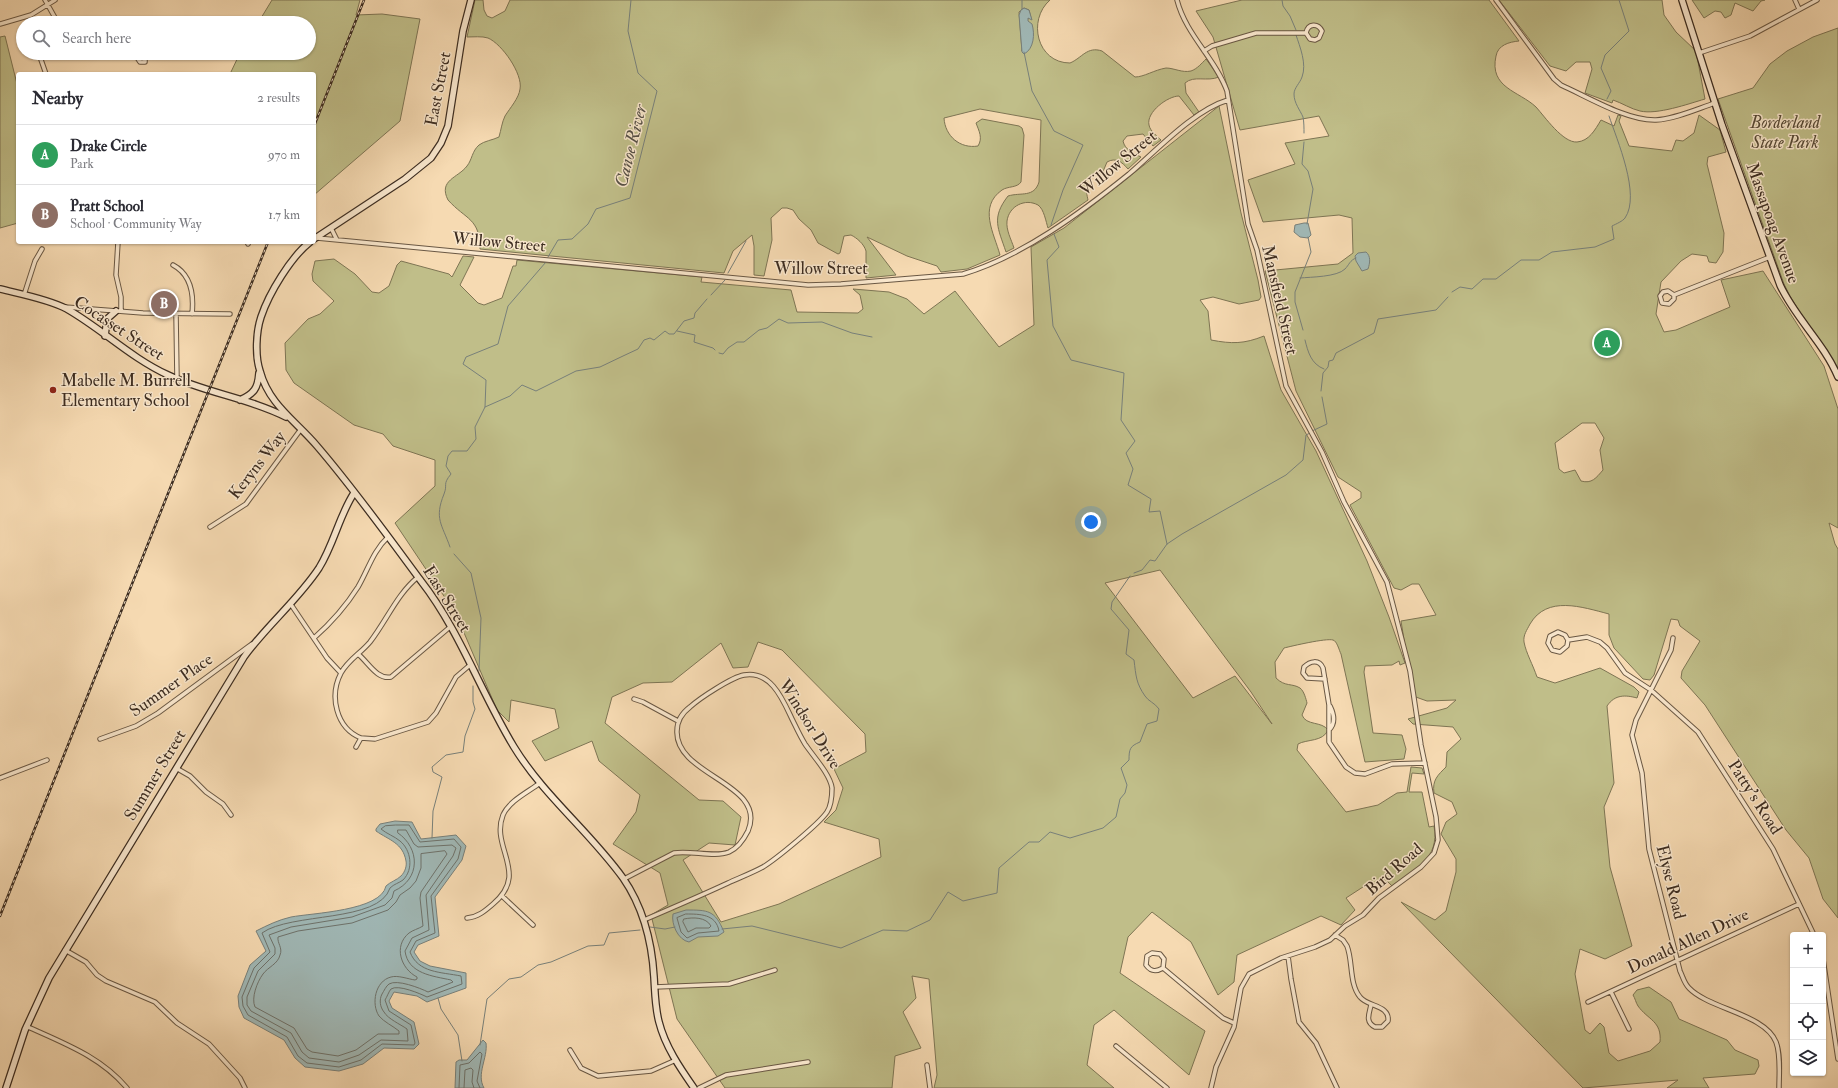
<!DOCTYPE html>
<html lang="en">
<head>
<meta charset="utf-8">
<style>
  body { margin:0; font-family:"IM FELL Double Pica",serif; background:#f2f2f3; color:#2b2b33 }
  .controls { position:absolute; right:12px; bottom:12px; display:grid; overflow:hidden; border-radius:4px; box-shadow:0 1px 3px #0004 }
  .controls button { width:36px; height:36px; display:grid; place-items:center; padding:0; border:0; border-bottom:1px solid #e1e1e2; background:#fff; color:#2b2b33; font:20px sans-serif }
  .you { position:absolute; left:1091px; top:522px; width:14px; height:14px; margin:-10px; border:3px solid #fff; border-radius:50%; background:#1a73e8; box-shadow:0 0 0 6px #1a73e833 }
  .badge { display:grid; place-items:center; width:26px; height:26px; border-radius:50%; background:#db2777; color:#fff; font-size:13px; font-weight:700 }
  .pin { position:absolute; translate:-50% -50%; border:2px solid #fff; box-shadow:0 1px 4px #0006 }
  .list { margin:0; padding:0; list-style:none }
  h2 { display:flex; justify-content:space-between; align-items:center; height:52px; margin:0; padding:0 16px; font-size:17px }
  h2 small { font-size:13px; font-weight:400; color:#7c7c81 }
  .list li { display:grid; grid-template-columns:26px 1fr auto; gap:12px; align-items:center; box-sizing:border-box; height:60px; padding:0 16px; border-top:1px solid #e1e1e2 }
  .list b { display:block; font-size:15px; white-space:nowrap }
  .list p { margin:0; font-size:13px; white-space:nowrap; color:#7c7c81 }
  .list em { font-size:13px; font-style:normal; color:#7c7c81 }
  .icon { flex:none; width:22px; height:22px; fill:none; stroke:currentColor; stroke-width:2; stroke-linecap:round; stroke-linejoin:round }
  .map { position:relative; flex:none; width:1838px; height:1088px; overflow:hidden }
  .search { position:absolute; background:#fff; box-shadow:0 1px 3px #0004; left:16px; top:16px; width:300px; height:44px; display:flex; align-items:center; gap:10px; box-sizing:border-box; padding:0 14px; border-radius:22px; color:#7c7c81; font-size:15px }
  .panel { position:absolute; background:#fff; box-shadow:0 1px 3px #0004; left:16px; top:72px; width:300px; height:172px; border-radius:4px }
  .map>svg:first-child { display:block }
  .green { fill:#c0be89; stroke:#7e7554; fill-rule:evenodd }
  .water { fill:#a0b8b6; stroke:#78807a }
  .lines { fill:none; stroke-linecap:round; stroke-linejoin:round }
  .shore { stroke:#6e726b; stroke-width:1 }
  .stream { stroke:#78807a; stroke-width:1 }
  .street-casing { stroke:#6a5844; stroke-width:5.5 }
  .secondary-casing { stroke:#3c2c20; stroke-width:8 }
  .street { stroke:#f9e7cd; stroke-width:3.5 }
  .secondary { stroke:#f9e7cd; stroke-width:5.5 }
  .rail-casing { stroke:#3c2c20; stroke-width:2.5 }
  .rail { stroke:#f9e7cd; stroke-width:1; stroke-dasharray:3; stroke-linecap:butt }
  .poi-dot { fill:#8f2418; stroke:#f9e7cd; stroke-width:1.5 }
  .labels { text-anchor:middle; dominant-baseline:central; stroke-width:3; stroke-linejoin:round; paint-order:stroke }
  .street-label { font-size:17px; fill:#3c2c20; stroke:#f9e7cd }
  .park-label { font-size:17px; font-style:italic; fill:#564935; stroke:#f9e7cd }
  .poi-label { font-size:17px; fill:#3c2c20; stroke:#f9e7cd; text-anchor:start }
  .water-label { font-size:18px; font-style:italic; fill:#554f46; stroke:#f9e7cd }
</style>
</head>
<body>
<div class="map">
<svg width="1838" height="1088" viewBox="0 0 1838 1088">
  <rect width="100%" height="100%" fill="#f6dab2"/>
  <filter id="stains"><feTurbulence type="fractalNoise" baseFrequency=".005" numOctaves="4"/><feColorMatrix values="0 0 0 0 .2 0 0 0 0 .09 0 0 0 0 .02 0 0 0 .5 -.17"/></filter>
  <radialGradient id="worn" r=".72"><stop offset=".6" stop-color="#630" stop-opacity="0"/><stop offset="1" stop-color="#630" stop-opacity=".3"/></radialGradient>
  <!-- green -->
  <path class="green" d="M272,0H360L356,15L382,14L420,19L400,121L314,195V74H230L240,53H309V23H258Z
    M475,0H483L484,10L487,16L492,18L505,11L510,0H1050C1027,20 1037,63 1070,63C1082,58 1087,46 1102,51L1135,77C1144,77 1154,70 1166,68C1174,68 1182,73 1191,71C1197,69 1202,63 1206,59L1219,77C1207,82 1194,75 1185,83L1186,93L1199,112L1194,115L1179,96C1168,96 1146,112 1149,125C1150,131 1157,136 1161,140L1153,146L1143,134L1127,136L1123,141C1125,150 1133,153 1141,157L1128,169C1122,162 1116,157 1107,162L1102,174H1093C1083,180 1086,190 1088,200L1048,228C1046,222 1044,209 1038,205C1025,198 1009,206 1007,221C1006,230 1011,239 1014,248L1006,252C998,228 991,218 1008,196C1021,192 1034,198 1039,182L1041,120L980,109L944,118C945,136 960,149 978,146C983,138 979,131 976,123L982,119L1019,126L1022,128L1024,135L1021,182C1017,188 1008,186 1002,190C978,207 994,233 1000,255L967,269L941,272L937,266L907,256L867,237L896,275L866,278V251C864,244 857,238 851,235L844,236L840,253L838,254L818,243L811,230L799,219L793,210L787,208H782L771,218L772,240L764,276L754,275V246L752,235L733,251L724,273L480,249C480,218 466,220 448,200C438,180 458,178 467,166C472,160 472,151 479,145C484,141 493,140 499,137C501,130 502,122 505,116C510,108 519,98 520,89C523,74 502,44 488,38C482,36 473,37 467,37ZM1024,8L1029,10L1031,18H1028L1022,51L1019,12Z
    M1242,0H1489L1519,41C1509,42 1498,45 1496,56C1489,88 1519,91 1536,107C1545,117 1563,143 1577,142C1589,141 1595,130 1601,120L1614,126L1618,115L1621,116L1619,121L1629,146L1672,151L1676,140L1683,141L1694,133L1699,115L1720,130L1726,152L1708,157L1707,164L1724,233L1723,252L1716,263L1709,262L1707,256L1692,254L1681,261L1661,282L1656,314L1664,332L1676,330L1730,307L1721,280L1763,271L1824,366L1838,409V528L1829,523L1835,544L1838,549V918L1823,899L1809,858L1786,830L1705,705L1681,678L1682,671L1700,641L1680,626L1678,620L1671,619L1654,675L1650,680L1643,679L1614,648L1609,635V614C1582,607 1547,595 1530,624C1527,630 1523,635 1524,642C1526,653 1533,665 1537,677L1555,683L1600,668L1634,687L1639,692L1637,698C1626,695 1615,694 1607,706L1614,783L1604,807L1610,867L1632,946L1605,959L1580,949L1575,974L1585,1030L1590,1034L1600,1023L1604,1027L1609,1053L1618,1061L1650,1051L1660,1042C1662,1021 1648,1020 1638,1006C1636,1003 1635,998 1633,995L1637,990L1649,987L1671,1002L1679,1019L1727,1040L1735,1050L1758,1060L1759,1066L1755,1074L1703,1078L1709,1088H1667L1678,1080L1583,1088L1401,902L1435,920L1446,911L1456,872V859L1441,834L1446,822L1457,814L1452,802L1434,793C1432,780 1438,775 1446,767L1447,752L1461,739L1453,727L1413,724L1408,719L1447,708L1456,700L1427,701L1413,696L1401,621L1436,615L1419,584H1412L1401,590L1394,588L1350,505L1361,498V492L1338,477L1296,391L1265,271L1338,264L1353,253L1352,218L1339,215L1263,222L1248,180L1295,164L1285,143L1329,136L1319,116L1240,130L1213,37L1196,11ZM1582,423H1595L1604,438L1600,450L1603,470C1596,478 1592,484 1581,481L1575,470L1564,473L1559,469L1555,443Z
    M1499,0H1662L1664,15L1676,32L1696,51L1705,99C1688,104 1657,115 1640,111C1631,109 1622,103 1613,100L1612,103L1585,93L1592,69L1590,62H1576L1566,71L1550,66Z
    M1692,0H1765L1761,1L1753,11L1735,3L1731,15L1725,18L1721,12L1715,11L1704,18Z
    M1838,28V371C1824,339 1798,316 1784,284L1718,99L1753,88L1770,64L1787,51L1813,37Z
    M5,36L18,88V223L0,228V37Z
    M1219,106L1241,213L1258,280L1261,297L1259,300L1239,304L1213,297L1200,300L1208,311L1211,340C1232,344 1244,344 1264,336L1281,390L1316,451L1367,561L1389,617L1405,663L1400,665L1399,661L1392,665L1365,666L1364,672L1373,733L1402,735L1406,749L1404,759L1365,762L1341,654C1339,650 1337,641 1333,640C1326,638 1292,646 1284,648L1275,662L1276,678C1285,687 1292,683 1300,688C1304,691 1306,699 1307,703L1302,715C1306,726 1322,721 1328,730C1323,742 1307,739 1298,744L1297,750L1346,812L1378,805L1397,793L1407,792L1411,767L1422,768L1424,774L1412,773L1409,792H1422L1429,827L1434,826C1440,859 1415,869 1392,886L1388,882L1366,885L1346,898L1355,910L1341,925L1321,916L1237,955L1234,982L1218,995L1191,942L1152,912L1128,937L1120,973L1205,1031L1189,1075L1114,1010L1094,1025L1087,1065L1114,1088H934L937,1075L929,979L912,976L916,998L903,1012L921,1048L895,1056L892,1088H725L677,1019L651,915L668,905L660,873L613,844L636,812L640,795L599,761L592,741L545,761L532,741L559,728L555,709L511,700L509,722L497,710L456,614L395,523L435,486V460L393,446L383,434L354,425L294,383L286,370L285,343L308,319L320,314L334,301L313,281L312,274L315,261L334,259L355,274L372,292L379,293L389,286L397,265L401,261L449,274L452,277L463,256L474,257L460,285L478,303L484,305L502,298L513,266H516L517,260L702,277L701,282L791,290L797,312L858,313L863,309L860,295L853,289L889,292L907,299L924,314L955,291L999,347L1034,325L1031,247L1064,228ZM1160,570L1251,692L1272,724L1235,676L1193,698L1105,583ZM758,642L782,650L865,734L866,752L834,769L843,788L836,810L824,822L879,839L881,857L779,904L721,922L683,860L709,843L735,845L741,817L723,801L699,800L605,723L612,697L643,683L672,682L721,643L733,668L748,667Z"/>
  <!-- water -->
  <path class="water" d="M1024,8L1029,10L1032,20L1028,18V21L1032,24C1035,34 1034,49 1024,54L1022,52L1019,15L1021,10Z
    M1304,223H1308L1311,235L1308,238L1300,237L1294,232L1295,225Z
    M1366,252C1371,256 1370,263 1368,269L1362,271L1356,261L1355,256L1358,253Z
    M395,821L412,822L421,839L456,835L466,846L462,860L435,897L439,936L418,945L414,952L420,961L430,966L466,973V988L427,1002L417,996L394,992L389,1001L392,1008L414,1022L419,1044L414,1049L384,1048L363,1064L339,1071L305,1067L295,1058L284,1040L244,1018L239,1007L238,996L250,965L266,951L256,931C268,925 278,920 291,917C312,913 381,911 386,886C390,882 397,880 401,876C405,872 407,866 406,861C403,843 389,840 376,831V829L380,824Z
    M686,910C708,910 715,910 724,932L718,936L698,937L689,942C678,940 671,924 673,914Z
    M483,1040L486,1043C488,1058 476,1074 484,1088H455L456,1062L459,1060H467Z"/>
  <g class="lines">
    <!-- shore -->
    <path class="shore" d="M396,825H409L420,842L454,839L461,847L458,859L431,896L435,933L416,941L410,952C418,973 441,972 461,976L462,984L427,997C421,994 398,984 391,989C389,991 387,997 385,1000L389,1011L411,1025L415,1043L414,1045L382,1044L361,1060L339,1067L307,1063L298,1056L287,1037L248,1015L243,1006L242,997L254,968L270,952L262,933C291,912 379,923 390,888C394,884 399,883 403,880C414,869 411,850 400,841C394,836 387,834 381,829L385,826Z
      M398,830H406L414,844L418,847L452,845L456,848L453,856L426,895L429,930L412,938L405,951C408,974 433,976 451,980L453,982L428,992C420,988 397,979 389,984C386,986 384,991 382,994C379,1000 380,1007 384,1012C388,1019 400,1024 407,1029L408,1041L381,1040L359,1055L339,1062L309,1058L302,1052L291,1033L251,1011L247,1005V997L258,971L275,954V948L269,935L291,927L352,917L385,905L392,898L394,891C421,879 420,848 398,833Z
      M445,851L447,854L421,892L420,898L423,926C418,929 413,930 409,933C393,946 401,969 417,977V979L415,980C408,979 398,975 391,977C375,981 371,1004 379,1016C384,1022 393,1026 399,1031V1034H378L356,1050L338,1056L312,1052L307,1049L294,1028L255,1007C251,998 257,982 263,974C268,967 278,964 280,955C283,948 277,943 278,937L298,931L352,923L388,910L396,902L400,895L410,888L416,881L421,868V854Z
      M686,914C700,914 716,914 719,931L698,933L687,938L681,932L677,918Z
      M684,919C693,917 706,917 711,926L709,928H696L688,932L683,922Z
      M459,1088L460,1065L469,1063L480,1052L482,1054L477,1081L480,1088
      M464,1088L465,1070L471,1068L473,1070L472,1082L474,1088"/>
    <!-- stream -->
    <path class="stream" d="M1282,0L1283,6L1290,16L1296,30
      M1022,9V0
      M1296,35C1300,47 1307,64 1302,77C1300,83 1294,88 1294,94C1294,103 1300,110 1303,117C1304,122 1304,128 1304,133
      M1024,52L1032,91L1054,131L1083,145L1063,190L1051,225
      M1607,99L1611,91L1601,68L1605,55L1629,31L1619,0
      M1304,142L1302,164L1308,171L1313,189L1307,224
      M1054,234L1059,247L1047,260L1053,326L1071,360L1124,373L1121,420L1135,441L1126,453L1133,469L1128,485L1151,499L1149,512L1160,511L1167,544
      M548,257L558,240L572,239L588,224L596,209L630,198L657,91L638,73L628,31L631,0
      M728,273L746,241
      M1300,278C1311,277 1337,277 1345,269C1349,265 1350,260 1356,258
      M1452,292L1460,287L1472,289L1483,279H1496L1521,260H1539L1552,252L1595,247L1614,239L1612,226C1616,224 1623,221 1625,218C1641,195 1617,140 1609,116
      M711,295L725,280
      M1303,330L1295,302V292L1311,252L1308,237
      M677,331L695,335L694,342L713,348L715,350
      M1305,340C1308,352 1311,364 1324,369
      M719,353L723,354L728,348L737,342H744L759,330L767,328L779,319L788,323L822,322L852,333L872,337
      M1321,391L1323,373L1328,367L1329,361L1333,360L1336,353L1374,333L1378,319L1436,310L1448,297
      M485,407L510,396L522,385L536,391L576,371L600,367L623,356L638,349L644,340L650,338L654,340L665,331L669,334H674L684,321L694,318L695,313L707,299
      M1312,431L1327,424L1322,397
      M450,547C442,524 434,519 444,494C448,484 442,485 451,474L446,466L448,456L452,451H467L476,439L475,427L485,407L486,380L463,364L466,357L498,344L508,306L546,262
      M454,554L471,573L481,618L479,671
      M1134,573L1142,570L1150,560L1155,561L1167,544L1182,534L1286,475L1303,460L1306,435L1310,433
      M432,838L433,811L442,777L433,772L432,767L446,755L463,752L465,736L475,709L473,702V686
      M650,927L665,929L675,927
      M722,929L752,926L841,948L883,930L907,931L930,920L948,892L963,901L997,893L999,868L1029,842H1039L1050,832L1070,838L1103,828L1116,817L1120,799L1125,793L1127,785L1121,768L1129,760C1129,749 1130,746 1140,742L1147,724L1157,721L1159,709C1155,703 1148,701 1145,696C1136,683 1136,676 1134,660L1126,654L1129,630L1111,609L1112,602L1130,576
      M438,998L441,1009L458,1035L462,1061
      M480,1045L487,999L509,979L521,977L538,965L551,962L588,946L604,945L609,933L640,930"/>
    <defs>
      <path id="street" d="M45,0L58,23
        M1177,0C1186,35 1215,58 1227,91L1248,224L1257,250L1286,386L1322,452L1344,502L1387,582L1410,671L1421,745L1436,817L1438,840L1434,853L1421,867L1379,898L1363,915L1345,926L1330,940L1315,947L1281,958L1249,974L1241,988L1234,1027L1216,1067L1211,1088
        M1496,0L1554,79L1561,85C1588,97 1627,121 1656,120C1675,119 1697,109 1715,103
        M1795,0L1799,9
        M0,24L31,15L55,0
        M1204,51L1212,46L1256,33H1306L1310,39L1315,40L1319,38L1322,31C1318,23 1308,23 1306,33
        M134,53L140,56H145V62H140L138,59L140,56
        M1699,53L1750,36L1817,0
        M39,54L46,74
        M331,228L337,240
        M317,238L808,285L841,284L963,274C1021,257 1082,212 1129,174C1156,151 1194,110 1228,100
        M118,242L116,275L121,297V311
        M247,242L248,244
        M173,265C192,275 194,295 192,314
        M24,295L35,261L42,249
        M1674,295V299L1669,304L1662,303L1660,296L1663,292L1668,291L1674,295L1770,257
        M65,307L143,313L230,314
        M176,314L177,379
        M210,527L246,504L301,429
        M290,603L327,658L341,673C329,696 336,728 361,738
        M314,638C331,623 346,606 358,587C368,570 373,551 388,537
        M1673,638L1671,650L1636,720L1632,735L1642,773L1649,849L1680,971C1683,977 1684,983 1689,988C1709,1009 1765,1014 1776,1042C1781,1055 1779,1074 1779,1088
        M1568,640L1567,646L1560,652L1552,650L1548,643L1550,636L1558,632L1565,635L1568,640L1587,637L1600,642L1607,648L1625,673L1651,690L1698,732L1773,849L1814,935
        M358,654C368,662 377,680 391,677L450,627
        M341,673C348,660 361,653 370,642C387,620 397,594 418,577
        M1325,679L1307,678L1303,673L1304,667C1310,661 1319,659 1323,668L1329,705V742L1346,767L1355,773L1365,774L1392,764L1425,763
        M634,699L643,702L678,721
        M1329,730C1336,723 1334,714 1330,706
        M100,739L136,726L158,713L252,644
        M356,747L361,738L375,739L428,722L436,713L456,677L470,665
        M176,768L190,776L206,792L223,804L231,815
        M0,778L47,760
        M624,879L674,853C691,850 714,858 729,852C738,848 744,839 748,831C768,783 675,776 677,731C677,721 682,713 690,707C700,698 732,677 744,675C771,670 783,700 792,719C796,727 800,736 805,744C813,756 830,774 832,788C832,796 831,806 827,812C819,824 776,859 763,867C752,873 739,878 728,883C700,896 672,908 644,920
        M502,896L533,925
        M467,918C478,917 485,911 493,904C530,873 490,848 503,815C509,801 528,792 540,783
        M1335,935L1343,940L1347,946C1353,961 1349,984 1360,997C1368,1007 1390,1005 1388,1021L1382,1027H1375C1365,1022 1369,1014 1371,1005
        M65,950L86,962L97,975L106,981L155,1002L177,1023L209,1044L240,1078L245,1088
        M1288,956L1291,979L1299,1022L1316,1043L1337,1088
        M1823,959L1838,1059
        M1163,968L1164,959L1160,954L1152,953L1147,956L1146,965C1151,972 1156,972 1163,968L1223,1018L1234,1023
        M655,987L729,984L775,970
        M1611,992L1629,1029
        M1588,1002L1799,904
        M26,1026C63,1043 100,1056 127,1088
        M1116,1046L1167,1088
        M570,1050L581,1068L598,1076L651,1071L676,1060
        M927,1065L930,1088
        M699,1088L726,1075L808,1062"/>
      <path id="secondary" d="M1682,0L1722,125L1780,285C1795,318 1824,343 1838,377
        M314,239L405,179L431,158L441,143L448,126L463,31L471,0
        M310,242C291,257 269,293 261,317C256,332 255,356 260,371C269,405 296,421 317,446C354,489 387,535 421,581C460,631 481,693 514,747C544,796 590,832 623,878C643,907 652,943 654,977C655,992 655,1007 659,1022C665,1046 680,1068 694,1088
        M0,289C20,294 48,299 67,309C102,329 131,358 168,375C206,393 249,398 286,417
        M105,336L107,319L116,311
        M240,400C254,394 258,388 259,373
        M6,1088L25,1030L49,978L244,657C267,625 298,600 319,568C334,544 339,516 354,493"/>
    </defs>
    <!-- street casing -->
    <use href="#street" class="street-casing"/>
    <!-- secondary casing -->
    <use href="#secondary" class="secondary-casing"/>
    <!-- street -->
    <use href="#street" class="street"/>
    <!-- secondary -->
    <use href="#secondary" class="secondary"/>
    <defs>
      <path id="rail" d="M314,126L364,0
        M0,916L268,242"/>
    </defs>
    <!-- rail casing -->
    <use href="#rail" class="rail-casing"/>
    <!-- rail -->
    <use href="#rail" class="rail"/>
  </g>
  <!-- markers -->
  <circle class="poi-dot" cx="53" cy="390" r="4"/>
  <g class="labels">
    <!-- street labels -->
    <g class="street-label">
      <text transform="translate(438 89) rotate(-79)">East Street</text>
      <text transform="translate(1118 163) rotate(-39)">Willow Street</text>
      <text transform="translate(1773 223) rotate(70)">Massapoag Avenue</text>
      <text transform="translate(499 242) rotate(5)">Willow Street</text>
      <text x="821" y="268">Willow Street</text>
      <text transform="translate(1280 300) rotate(77)">Mansfield Street</text>
      <text transform="translate(119 328) rotate(33)">Cocasset Street</text>
      <text transform="translate(257 465) rotate(-52)">Keryns Way</text>
      <text transform="translate(447 599) rotate(58)">East Street</text>
      <text transform="translate(171 685) rotate(-35)">Summer Place</text>
      <text transform="translate(810 724) rotate(58)">Windsor Drive</text>
      <text transform="translate(155 775) rotate(-59)">Summer Street</text>
      <text transform="translate(1755 797) rotate(57)">Patty's Road</text>
      <text transform="translate(1394 869) rotate(-41)">Bird Road</text>
      <text transform="translate(1671 882) rotate(76)">Elyse Road</text>
      <text transform="translate(1688 941) rotate(-25)">Donald Allen Drive</text>
    </g>
    <!-- park labels -->
    <g class="park-label">
      <text x="1785" y="122">Borderland<tspan x="1785" dy="20">State Park</tspan></text>
    </g>
    <!-- poi labels -->
    <g class="poi-label">
      <text x="61" y="380">Mabelle M. Burrell<tspan x="61" dy="20">Elementary School</tspan></text>
    </g>
    <!-- water labels -->
    <g class="water-label">
      <text transform="translate(631 146) rotate(-76)">Canoe River</text>
    </g>
  </g>
  <rect width="100%" height="100%" filter="url(#stains)"/>
  <rect width="100%" height="100%" fill="url(#worn)"/>
</svg>
<div class="controls">
<button>+</button>
<button>−</button>
<button><svg class="icon" aria-label="locate" viewBox="0 0 24 24"><circle cx="12" cy="12" r="6"/><path d="M12 2v4M12 18v4M2 12h4M18 12h4"/></svg></button>
<button><svg class="icon" aria-label="layers" viewBox="0 0 24 24"><path d="M12 4l9 5-9 5-9-5zM3 14l9 5 9-5"/></svg></button>
</div>
<div class="you"></div>
<div class="pin badge" style="left:1607px;top:343px;background:#2e9e5b">A</div>
<div class="pin badge" style="left:164px;top:304px;background:#8d6e63">B</div>
<div class="search"><svg class="icon" aria-label="search" viewBox="0 0 24 24"><circle cx="10" cy="10" r="6"/><path d="M15 15l6 6"/></svg>Search here</div>
<section class="panel">
<h2>Nearby<small>2 results</small></h2>
<ul class="list">
<li><span class="badge" style="background:#2e9e5b">A</span><div><b>Drake Circle</b><p>Park</p></div><em>970 m</em></li>
<li><span class="badge" style="background:#8d6e63">B</span><div><b>Pratt School</b><p>School · Community Way</p></div><em>1.7 km</em></li>
</ul>
</section>
</div>
</body>
</html>
